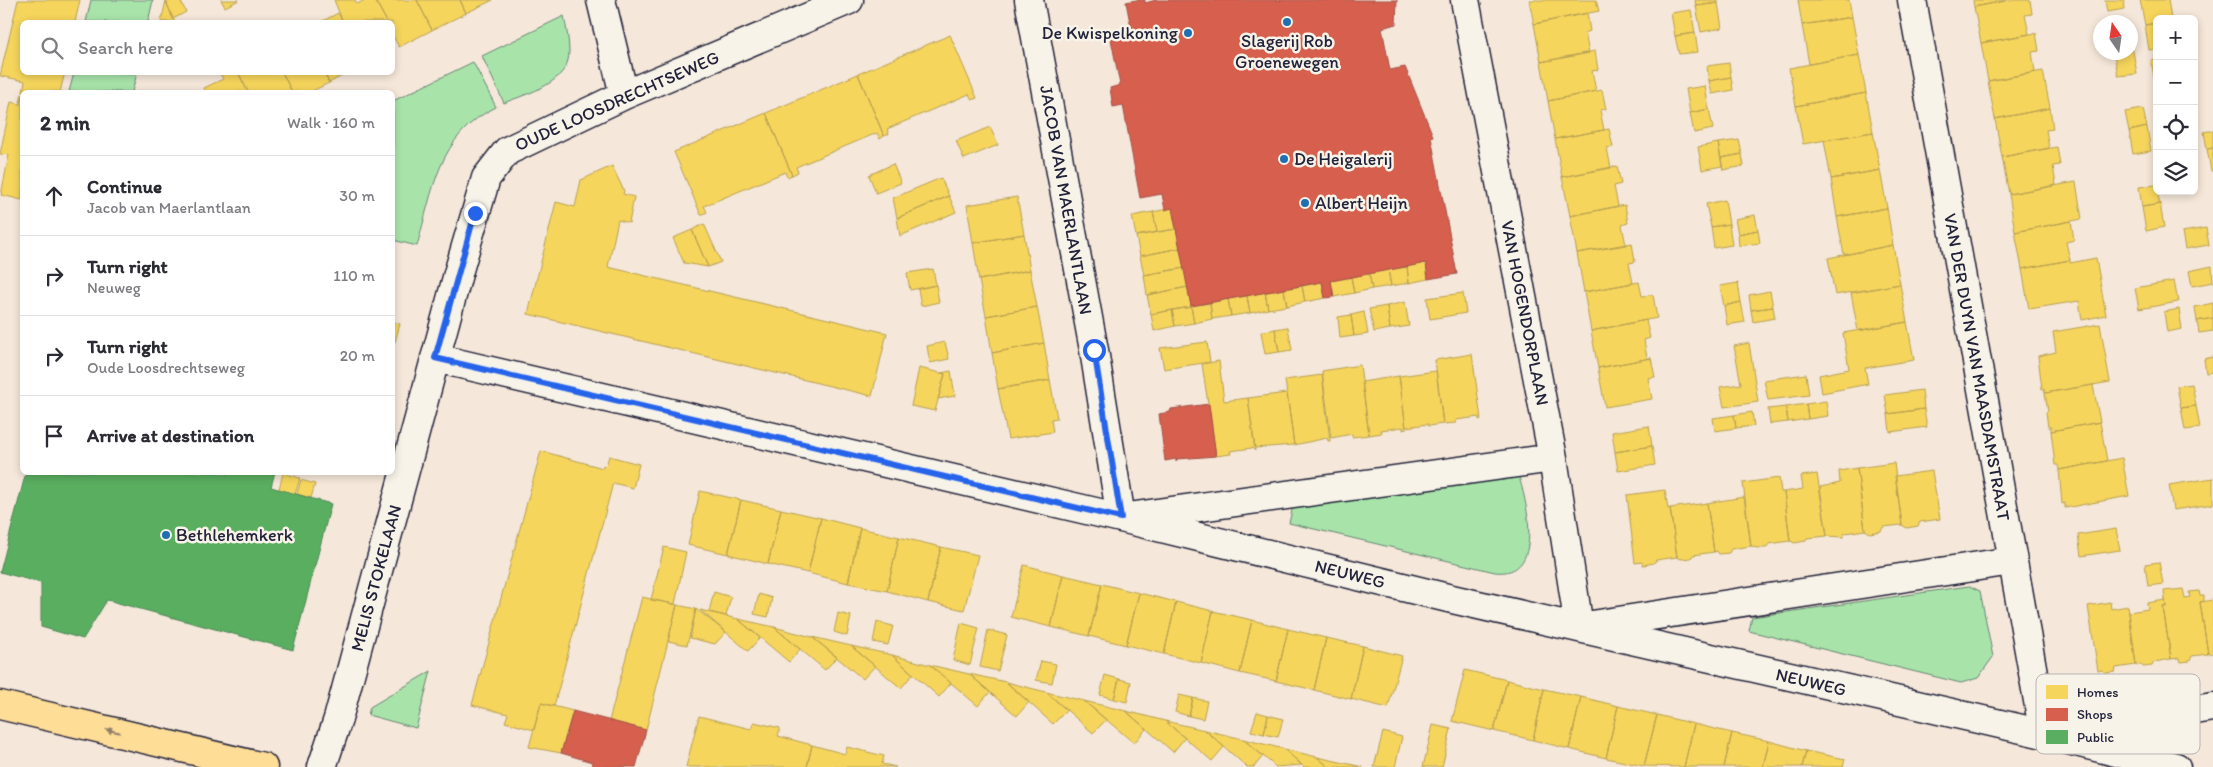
<!DOCTYPE html>
<html lang="en">
<head>
<meta charset="utf-8">
<style>
  body { margin:0; font-family:Itim,sans-serif; background:#f7f7f7; color:#2b2b33 }
  .controls { position:absolute; right:15px; top:15px; display:grid; overflow:hidden; border-radius:8px; box-shadow:0 2px 8px #0003 }
  .controls button { width:45px; height:45px; display:grid; place-items:center; padding:0; border:0; border-bottom:1px solid #e1e1e2; background:#fff; color:#2b2b33; font:25px sans-serif }
  .compass { position:absolute; left:2093px; top:15px; width:45px; height:45px; border-radius:50%; background:#fff; box-shadow:0 2px 8px #0003; rotate:347deg }
  .stop { position:absolute; width:15px; height:15px; margin:-11px; border:4px solid #2563eb; border-radius:50%; background:#fff }
  .stop.end { background:#2563eb; border-color:#fff; box-shadow:0 1px 5px #0008 }
  .list { margin:0; padding:0; list-style:none }
  h2 { display:flex; justify-content:space-between; align-items:center; height:65px; margin:0; padding:0 20px; font-size:21px }
  h2 small { font-size:16px; font-weight:400; color:#7c7c81 }
  .list li { display:grid; grid-template-columns:32px 1fr auto; gap:15px; align-items:center; box-sizing:border-box; height:80px; padding:0 20px; border-top:1px solid #e1e1e2 }
  .list b { display:block; font-size:19px; white-space:nowrap }
  .list p { margin:0; font-size:16px; white-space:nowrap; color:#7c7c81 }
  .list em { font-size:16px; font-style:normal; color:#7c7c81 }
  .icon { flex:none; width:28px; height:28px; fill:none; stroke:currentColor; stroke-width:2; stroke-linecap:round; stroke-linejoin:round }
  .map { position:relative; flex:none; width:2213px; height:767px; overflow:hidden }
  .search { position:absolute; background:#fff; box-shadow:0 2px 8px #0003; left:20px; top:20px; width:375px; height:55px; display:flex; align-items:center; gap:12px; box-sizing:border-box; padding:0 18px; border-radius:8px; color:#7c7c81; font-size:19px }
  .panel { position:absolute; background:#fff; box-shadow:0 2px 8px #0003; left:20px; top:90px; width:375px; height:385px; border-radius:8px }
  .map>svg:first-child { display:block }
  .green { fill:#a8e4aa; stroke:#658372 }
  .homes { fill:#f6d55c; stroke:#b69f52 }
  .shops { fill:#d6604d; stroke:#a04d48 }
  .public { fill:#5aae61; stroke:#498456 }
  .lines { fill:none; stroke-linecap:round; stroke-linejoin:round }
  .minor-casing { stroke:#22223b; stroke-width:31 }
  .major-casing { stroke:#22223b; stroke-width:31 }
  .minor { stroke:#f7f3e8; stroke-width:28 }
  .major { stroke:#fedd96; stroke-width:28 }
  .oneway { fill:#908068 }
  .route { stroke:#2563eb; stroke-width:6 }
  .poi-dot { fill:#1f6fb2; stroke:#f7f3e8; stroke-width:2 }
  .labels { text-anchor:middle; dominant-baseline:central; stroke-width:5; stroke-linejoin:round; paint-order:stroke }
  .poi-label { font-size:18px; fill:#22223b; stroke:#f7f3e8; text-anchor:start }
  .street-label { font-size:18px; fill:#22223b; stroke:#f7f3e8 }
  .key { fill:#f7f3e8; stroke:#b7b4b4; stroke-width:1 }
  .key-label { font-size:14px; fill:#22223b }
</style>
</head>
<body>
<div class="map">
<svg width="2213" height="767" viewBox="0 0 2213 767">
  <rect width="100%" height="100%" fill="#f5e7d9"/>
  <filter id="ink" filterUnits="userSpaceOnUse"><feTurbulence type="fractalNoise" baseFrequency=".02" numOctaves="2"/><feDisplacementMap in="SourceGraphic" scale="10" xChannelSelector="R" yChannelSelector="G"/><feConvolveMatrix kernelMatrix="1 2 1 2 8 2 1 2 1" color-interpolation-filters="sRGB"/></filter>
  <g filter="url(#ink)">
    <!-- green -->
    <path class="green" d="M91,0H153L148,22H86Z
      M564,16C566,27 569,39 569,51C570,83 528,93 504,103L482,56Z
      M473,62L496,107C438,135 433,190 417,246L393,240V101Z
      M74,73V72L137,73L132,92H69Z
      M1512,475L1519,477C1527,503 1545,578 1495,572L1289,523L1293,506Z
      M1969,586L1980,591L1993,657L1978,678L1961,683L1749,631L1752,617Z
      M431,671L416,728L368,715L370,707Z"/>
    <!-- homes -->
    <path class="homes" d="M18,0H80L75,22H22V72H65L60,92H23L25,81L0,76Z
      M180,0L186,12L173,19L166,1Z
      M221,0H239L225,7Z
      M334,0H355L357,4L365,0H375L387,22H343Z
      M375,0H417L432,30L399,47L392,34V22H387Z
      M417,0H460L466,13L432,30Z
      M460,0H493L466,13Z
      M1529,0H1596L1599,11L1534,24Z
      M1695,0H1718V3L1696,6Z
      M1798,0H1849L1852,17L1802,25Z
      M1973,0H2010L1974,7Z
      M2010,0H2030L2032,14L2025,15L2029,34L1981,43L1974,7Z
      M2105,0H2124L2125,9L2107,12Z
      M2140,0H2168L2171,19H2157V23L2145,25Z
      M166,1L173,19L175,22H161Z
      M1718,3L1722,28L1701,32L1696,6Z
      M1691,10L1695,33L1675,36L1671,13Z
      M338,13L343,22H324L323,21Z
      M1587,13L1590,31L1585,33L1589,53L1541,62L1534,24Z
      M1852,17L1859,55L1809,64L1802,25Z
      M2157,23V49L2149,50L2145,25Z
      M1695,33L1698,52L1679,54L1675,36Z
      M2036,33L2039,51L2032,52L2035,72L1988,81L1981,43Z
      M950,35L977,98L972,100L969,94L887,129L889,134L884,136L858,74Z
      M1595,51L1598,70L1592,71L1596,91L1548,101L1541,62Z
      M2130,51H2133L2137,74L2118,76L2114,54Z
      M1859,55L1866,93L1796,106L1789,68Z
      M2157,59V77H2154L2151,60Z
      M1729,63L1731,77L1709,81L1707,66Z
      M2043,71L2050,108L1995,119L1988,81Z
      M219,72H238L248,92H206L204,88L223,79Z
      M238,72H282L292,92H248Z
      M282,72H324L329,83L310,92H292Z
      M324,72H349L329,83Z
      M858,74L884,136L880,139L877,133L796,167L798,172L792,175L766,113Z
      M1731,77L1733,90L1712,94L1709,81Z
      M1705,86L1709,109L1690,113L1686,89Z
      M1602,90L1606,109L1600,110L1604,130L1555,139L1548,101Z
      M1866,93L1873,132L1803,144L1796,106Z
      M22,94V200L1,195L9,155L0,154L11,102L20,104Z
      M2050,108L2053,129L2046,130L2049,148L2002,157L1995,119Z
      M1709,109L1713,129L1694,133L1690,113Z
      M2143,109L2147,127L2129,131L2125,112Z
      M766,113L792,175L787,177L785,172L704,206L707,212L701,215L674,152Z
      M990,127L998,145L964,159L956,141Z
      M2147,127L2151,151L2133,154L2129,131Z
      M1609,129L1613,147L1607,148L1611,168L1562,177L1555,139Z
      M2213,130V148L2207,149L2204,132Z
      M1873,132L1880,170L1831,179L1824,140Z
      M1739,140L1742,154L1721,158L1718,143Z
      M1718,143L1722,166L1702,170L1698,147Z
      M2057,147L2060,165L2053,166L2056,185L2009,194L2002,157Z
      M2213,148V171H2211L2207,149Z
      M1742,154L1744,166L1723,170L1721,158Z
      M893,164L901,183L876,193L869,175Z
      M612,166L624,191L623,194L634,197L629,223L618,220L608,267L887,333L872,396L528,314L556,202L575,207L581,180Z
      M1617,166L1621,184L1614,186L1618,206L1570,216L1562,177Z
      M1880,170L1887,208L1837,217L1831,179Z
      M941,178L949,196L897,218L893,198Z
      M2076,182L2082,219L2015,232L2009,194Z
      M2156,185L2160,204L2142,207L2139,187Z
      M949,196L956,212L900,236L897,218Z
      M1017,197L1024,234L973,243L967,205Z
      M1725,200L1729,224L1711,227L1706,204Z
      M2160,204L2164,227L2146,231L2142,207Z
      M1625,205L1628,223L1622,225L1626,245L1577,253L1570,216Z
      M1172,208L1176,229L1157,232L1153,212Z
      M1887,208L1893,245L1844,255L1837,217Z
      M1153,212L1157,232L1136,236L1132,216Z
      M1755,215L1758,230L1738,234L1735,219Z
      M2071,221L2074,240L2066,242L2070,260L2022,269L2015,232Z
      M704,224L721,262L708,267L692,230Z
      M1729,224L1732,245L1714,248L1711,227Z
      M2206,228L2209,245L2185,249L2182,232Z
      M1176,229L1180,248L1140,256L1136,236Z
      M692,230L708,267L684,263L673,238Z
      M1758,230L1760,243L1739,246L1738,234Z
      M1024,234L1030,270L979,280L973,243Z
      M1632,243L1635,262L1629,263L1633,283L1584,292L1577,253Z
      M1893,245L1900,284L1835,295L1828,258Z
      M1180,248L1184,268L1144,275L1140,256Z
      M2096,258L2106,315L2082,320L2079,301L2029,309L2022,269L2070,260V263Z
      M1426,263L1428,279L1409,283L1407,267Z
      M2212,266L2213,282L2192,286L2189,271Z
      M1407,267L1409,283L1391,286L1388,270Z
      M1184,268L1188,287L1147,295L1144,275Z
      M933,269L936,285L910,290L907,273Z
      M1030,270L1037,307L986,316L979,280Z
      M1388,270L1391,286L1372,289L1369,273Z
      M1369,273L1372,289L1354,293L1351,277Z
      M1351,277L1354,293L1334,297L1331,281Z
      M2174,281L2178,302L2139,309L2135,288Z
      M1322,282L1325,298L1305,302L1302,286Z
      M1639,282L1642,296L1653,295L1657,318L1591,331L1584,292Z
      M1738,283L1741,302L1724,306L1720,286Z
      M1900,284L1907,322L1858,331L1851,293Z
      M936,285L939,302L921,306L918,289Z
      M1302,286L1305,302L1287,306L1284,289Z
      M1188,287L1191,307L1151,314L1147,295Z
      M1284,289L1287,306L1268,309L1265,292Z
      M1770,291L1773,307L1751,310L1749,295Z
      M1265,292L1268,309L1250,313L1247,296Z
      M1463,293L1466,313L1430,319L1427,298Z
      M1247,296L1250,313L1231,316L1228,299Z
      M1228,299L1231,316L1212,319L1210,303Z
      M1405,302L1409,326L1390,329L1387,306Z
      M1741,302L1745,322L1727,325L1724,306Z
      M1210,303L1212,319L1194,323L1191,306Z
      M2213,303V318L2197,321L2195,307Z
      M1387,306L1390,329L1374,332L1369,309Z
      M1037,307L1044,343L992,353L986,316Z
      M1191,307L1194,323L1175,326L1172,310Z
      M1773,307L1775,318L1753,322L1751,310Z
      M2179,309L2182,329L2167,332L2164,312Z
      M1172,310L1175,326L1154,331L1151,314Z
      M1364,312L1368,334L1354,336L1351,315Z
      M1351,315L1354,336L1340,338L1338,317Z
      M2213,318V331L2199,333L2197,321Z
      M1646,320L1650,338L1644,340L1647,358H1651L1598,368L1591,331Z
      M392,322L400,324L395,342L392,341Z
      M1907,322L1914,360L1865,368L1868,384L1822,393L1819,375L1849,369L1843,333Z
      M2100,324L2110,382L2045,393L2044,389H2042L2038,356L2056,352L2053,332Z
      M1288,327L1292,350L1279,352L1275,329Z
      M1275,329L1279,352L1265,354L1261,332Z
      M945,342L949,359L930,363L927,346Z
      M1207,342L1210,362L1164,369L1160,348Z
      M1044,343L1050,380L998,389L992,353Z
      M1749,343L1758,402L1724,407L1720,387L1741,384L1734,346Z
      M1472,354L1481,419L1479,420V417L1456,420V423L1443,424L1435,360Z
      M2213,357V372L2206,373L2204,359Z
      M1651,358L1655,377L1648,378L1652,399L1605,407L1598,368Z
      M1219,361L1224,401L1248,398L1255,451L1252,448L1230,451L1231,454L1216,456L1202,364Z
      M1360,365L1369,435L1352,437V434L1331,438L1322,371Z
      M919,368L945,374L935,411L911,406Z
      M951,371L955,396L938,399L945,374L941,373Z
      M1436,371L1443,424L1428,426V424L1406,427L1399,376Z
      M1806,374L1809,395L1768,400L1764,380Z
      M1322,375L1330,441H1328L1327,438L1294,445L1285,380Z
      M1399,376L1406,429L1403,430V427L1381,430L1382,433L1369,435L1362,382Z
      M1050,380L1057,418L1051,419L1053,432L1008,439L998,389Z
      M2192,384L2196,406L2181,408L2177,386Z
      M2093,385L2100,422L2051,431V427H2048L2046,412L2048,411L2045,393Z
      M1922,390L1924,409L1888,414L1885,395Z
      M1287,393L1294,445L1255,448L1248,398Z
      M1826,401L1828,416L1808,419L1806,404Z
      M1806,404L1808,419L1788,422L1786,407Z
      M2196,406L2200,428L2185,430L2181,408Z
      M1786,407L1788,422L1770,424L1768,409Z
      M1924,409L1927,427L1890,432L1888,414Z
      M1752,412L1754,426L1736,428L1734,415Z
      M1734,415L1736,428L1715,431L1713,418Z
      M2100,422L2107,461L2059,470L2058,465H2055L2051,431Z
      M1649,426L1652,446L1615,452L1612,432Z
      M1652,446L1655,465L1618,471L1615,452Z
      M541,451L603,468V465L606,466L609,456L639,464L633,488L613,483L554,706L541,703L534,730L505,722L508,714L472,705Z
      M2122,458L2129,496L2065,508V503L2062,504L2059,470Z
      M1894,463L1902,525L1883,527L1881,531L1870,533L1865,530L1857,468Z
      M1857,468L1865,530L1845,533L1843,537L1827,536L1820,487L1840,483L1839,471Z
      M1932,471L1940,519L1920,522L1918,526L1907,528L1902,525L1895,476Z
      M283,473L300,478L295,494L279,489Z
      M1817,474L1827,536L1807,538L1805,541L1795,543L1790,541L1784,492L1803,489L1801,476Z
      M1779,478L1781,492H1784L1790,541L1769,544L1766,548H1757L1751,546L1743,483Z
      M2213,478V504L2173,510L2169,485Z
      M301,480L315,484L311,498L297,494Z
      M1665,490L1668,509L1670,508L1677,557L1656,560L1654,563L1643,565L1642,562L1635,563L1627,495Z
      M700,491L741,500L728,554L688,545Z
      M1744,497L1751,546L1731,549L1729,553L1719,554L1717,551L1714,552L1707,503Z
      M741,500L781,509L768,564L728,554Z
      M1707,503L1714,552L1693,555L1691,558L1681,559L1677,557L1670,508Z
      M781,509L821,518L808,573L768,564Z
      M821,518L860,528L848,583L808,573Z
      M860,528L899,537L887,591L848,583Z
      M2116,529L2120,550L2081,556L2078,535Z
      M899,537L941,547L928,602L887,591Z
      M664,547L686,552L675,604L651,600Z
      M941,547L978,555L964,610L928,602Z
      M2159,562L2163,584L2148,586L2145,564Z
      M1024,565L1063,575L1051,627L1011,617Z
      M1063,575L1102,584L1089,636L1051,627Z
      M1102,584L1139,593L1126,645L1089,636Z
      M2183,589L2185,598L2190,597L2189,592L2199,591L2200,595H2204V601L2200,602L2208,654L2192,656L2190,661L2181,662L2179,658L2171,659L2163,607H2166L2164,591Z
      M714,592L731,597L726,616L709,612Z
      M1139,593L1176,602L1164,654L1126,645Z
      M759,594L772,598L768,617L754,614Z
      M642,597L677,605L646,730L609,721Z
      M2165,600L2166,607H2163L2171,659L2154,662L2152,666L2143,667L2141,664L2136,665L2129,612L2148,609L2147,603Z
      M2213,600V653L2208,654L2200,602Z
      M1176,602L1213,611L1201,663L1164,654Z
      M2110,602L2111,609L2128,606L2136,665L2116,668L2115,672L2105,673L2103,670L2098,671L2088,606Z
      M677,605L696,609L687,645L668,641Z
      M696,609L726,632L715,644L690,638Z
      M700,610L738,619L760,638L748,651Z
      M1213,611L1252,620L1240,673L1201,663Z
      M838,613L851,616L847,636L834,632Z
      M738,619L774,627L800,649L789,662Z
      M1252,620L1288,629L1276,681L1240,673Z
      M877,622L893,626L888,645L873,642Z
      M961,623L979,628L970,665L953,660Z
      M774,627L812,637L837,657L825,670Z
      M1288,629L1326,638L1314,690L1276,681Z
      M988,630L1007,635L998,671L980,667Z
      M812,637L851,646L875,666L863,679Z
      M1326,638L1363,646L1351,699L1314,690Z
      M851,646L892,655L913,674L901,688Z
      M1363,646L1402,656L1388,708L1351,699Z
      M892,655L930,665L951,683L939,697Z
      M1041,661L1056,664L1052,683L1036,680Z
      M930,665L969,674L990,692L978,706Z
      M1465,670L1507,680L1494,731L1452,721Z
      M969,674L1006,682L1029,702L1017,716Z
      M1105,675L1119,679L1114,699L1100,695Z
      M1119,679L1131,682L1127,702L1114,699Z
      M1507,680L1544,689L1533,740L1494,731Z
      M1006,682L1046,692L1067,710L1053,724Z
      M1544,689L1581,697L1569,749L1533,740Z
      M1046,692L1084,701L1106,720L1093,733Z
      M1179,695L1193,698L1189,716L1175,712Z
      M1581,697L1618,706L1606,758L1569,749Z
      M1193,698L1207,701L1203,719L1189,716Z
      M1084,701L1126,711L1146,729L1134,743Z
      M541,703L573,711L561,753L529,747Z
      M1618,706L1657,715L1644,766L1606,758Z
      M1126,711L1165,721L1185,738L1173,752Z
      M1257,712L1268,715L1264,734L1251,731Z
      M1268,715L1283,719L1278,737L1264,734Z
      M1657,715L1694,724L1684,767L1644,766Z
      M699,716L751,729L754,722L780,728L778,736L812,745L807,767H686Z
      M1165,721L1205,730L1224,747L1212,761Z
      M1694,724L1732,733L1724,767H1684Z
      M1433,725L1451,729L1442,767H1423Z
      M1205,730L1243,739L1263,756L1254,767H1247Z
      M1383,732L1402,737L1395,767H1374Z
      M1732,733L1769,741L1763,767H1724Z
      M1243,739L1284,749L1302,765L1276,767Z
      M1769,741L1806,751L1802,767H1763Z
      M812,745L845,754L847,747L884,756L882,764L896,767H807Z
      M1284,749L1317,757L1329,767H1304Z
      M1806,751L1845,759L1843,767H1802Z
      M1317,757L1363,767H1329Z"/>
    <!-- shops -->
    <path class="shops" d="M1136,0H1145V3L1156,0H1397L1396,24L1382,28L1390,70L1405,67L1433,136L1431,137L1457,274L1428,279L1426,263L1331,281L1334,297L1325,298L1322,282L1191,306L1172,208L1165,210L1162,194L1140,198L1123,105L1113,107L1110,88L1120,85L1111,39L1131,28L1126,2Z
      M1209,404L1216,456L1177,459L1176,462V459L1165,461L1159,414L1170,412L1171,409Z
      M573,711L646,730L636,767H591L592,762L561,753Z"/>
    <!-- public -->
    <path class="public" d="M26,472H218L228,475V472H275L271,487L331,504L293,650L107,600L83,639L41,627V583L0,572Z"/>
    <g class="lines">
      <defs>
        <path id="minor" d="M601,0L624,95
          M1029,0L1094,350L1121,518L1553,458
          M1465,0L1553,458L1579,627L2012,561
          M1912,0L2044,734
          M435,358L1121,518L1452,599L2044,734L2176,767
          M2055,732L2213,707
          M322,767L338,719L459,270L486,178L507,151L624,95L849,0"/>
        <path id="major" d="M0,705L263,767"/>
      </defs>
      <!-- minor casing -->
      <use href="#minor" class="minor-casing"/>
      <!-- major casing -->
      <use href="#major" class="major-casing"/>
      <!-- minor -->
      <use href="#minor" class="minor"/>
      <!-- major -->
      <use href="#major" class="major"/>
    </g>
    <!-- one-way arrows -->
    <defs><path id="oneway-solid" d="M-6-.8H1V-3.2L6.5 0L1 3.2V.8H-6Z" transform="scale(1.25)"/></defs>
    <use class="oneway" href="#oneway-solid" transform="translate(113 731) rotate(-167)"/>
  </g>
  <g class="lines" filter="url(#ink)">
    <!-- route -->
    <path class="route" d="M475,213L435,358L1121,518L1094,350"/>
  </g>
  <!-- markers -->
  <g class="poi-dot">
    <circle cx="1287" cy="22" r="5"/>
    <circle cx="1188" cy="33" r="5"/>
    <circle cx="1284" cy="159" r="5"/>
    <circle cx="1305" cy="203" r="5"/>
    <circle cx="166" cy="535" r="5"/>
  </g>
  <g class="labels">
    <!-- poi labels -->
    <g class="poi-label">
      <text x="1178" y="33" text-anchor="end">De Kwispelkoning</text>
      <text x="1287" y="41" text-anchor="middle">Slagerij Rob<tspan x="1287" dy="21">Groenewegen</tspan></text>
      <text x="1294" y="159">De Heigalerij</text>
      <text x="1315" y="203">Albert Heijn</text>
      <text x="176" y="535">Bethlehemkerk</text>
    </g>
    <!-- street labels -->
    <g class="street-label">
      <text transform="translate(617 101) rotate(-24)">OUDE LOOSDRECHTSEWEG</text>
      <text transform="translate(1066 200) rotate(80)">JACOB VAN MAERLANTLAAN</text>
      <text transform="translate(1525 313) rotate(79)">VAN HOGENDORPLAAN</text>
      <text transform="translate(1977 367) rotate(80)">VAN DER DUYN VAN MAASDAMSTRAAT</text>
      <text transform="translate(1350 574) rotate(14)">NEUWEG</text>
      <text transform="translate(376 578) rotate(-75)">MELIS STOKELAAN</text>
      <text transform="translate(1811 682) rotate(13)">NEUWEG</text>
    </g>
  </g>
  <!-- legend -->
  <rect x="2036" y="674" width="164" height="80" rx="8" class="key"/>
  <rect x="2046" y="685" width="22" height="14" fill="#f6d55c"/>
  <rect x="2046" y="708" width="22" height="13" fill="#d6604d"/>
  <rect x="2046" y="730" width="22" height="14" fill="#5aae61"/>
  <g class="key-label">
    <text x="2077" y="697">Homes</text>
    <text x="2077" y="719">Shops</text>
    <text x="2077" y="742">Public</text>
  </g>
</svg>
<div class="controls">
<button>+</button>
<button>−</button>
<button><svg class="icon" aria-label="locate" viewBox="0 0 24 24"><circle cx="12" cy="12" r="6"/><path d="M12 2v4M12 18v4M2 12h4M18 12h4"/></svg></button>
<button><svg class="icon" aria-label="layers" viewBox="0 0 24 24"><path d="M12 4l9 5-9 5-9-5zM3 14l9 5 9-5"/></svg></button>
</div>
<svg class="compass" viewBox="-18 -18 36 36"><path d="M0-13l5 13h-10z" fill="#e53935"/><path d="M0 13l5-13h-10z" fill="#7c7c81"/></svg>
<div class="stop" style="left:1094px;top:350px"></div>
<div class="stop end" style="left:475px;top:213px"></div>
<div class="search"><svg class="icon" aria-label="search" viewBox="0 0 24 24"><circle cx="10" cy="10" r="6"/><path d="M15 15l6 6"/></svg>Search here</div>
<section class="panel">
<h2>2 min<small>Walk · 160 m</small></h2>
<ul class="list">
<li><svg class="icon" aria-label="ahead" viewBox="0 0 24 24"><path d="M12 20V5M6 11l6-6 6 6"/></svg><div><b>Continue</b><p>Jacob van Maerlantlaan</p></div><em>30 m</em></li>
<li><svg class="icon" aria-label="right" viewBox="0 0 24 24"><path d="M7 20v-9h11M14 6l5 5-5 5"/></svg><div><b>Turn right</b><p>Neuweg</p></div><em>110 m</em></li>
<li><svg class="icon" aria-label="right" viewBox="0 0 24 24"><path d="M7 20v-9h11M14 6l5 5-5 5"/></svg><div><b>Turn right</b><p>Oude Loosdrechtseweg</p></div><em>20 m</em></li>
<li><svg class="icon" aria-label="arrive" viewBox="0 0 24 24"><path d="M6 21V4h12l-3 4 3 4H6"/></svg><div><b>Arrive at destination</b></div></li>
</ul>
</section>
</div>
</body>
</html>
